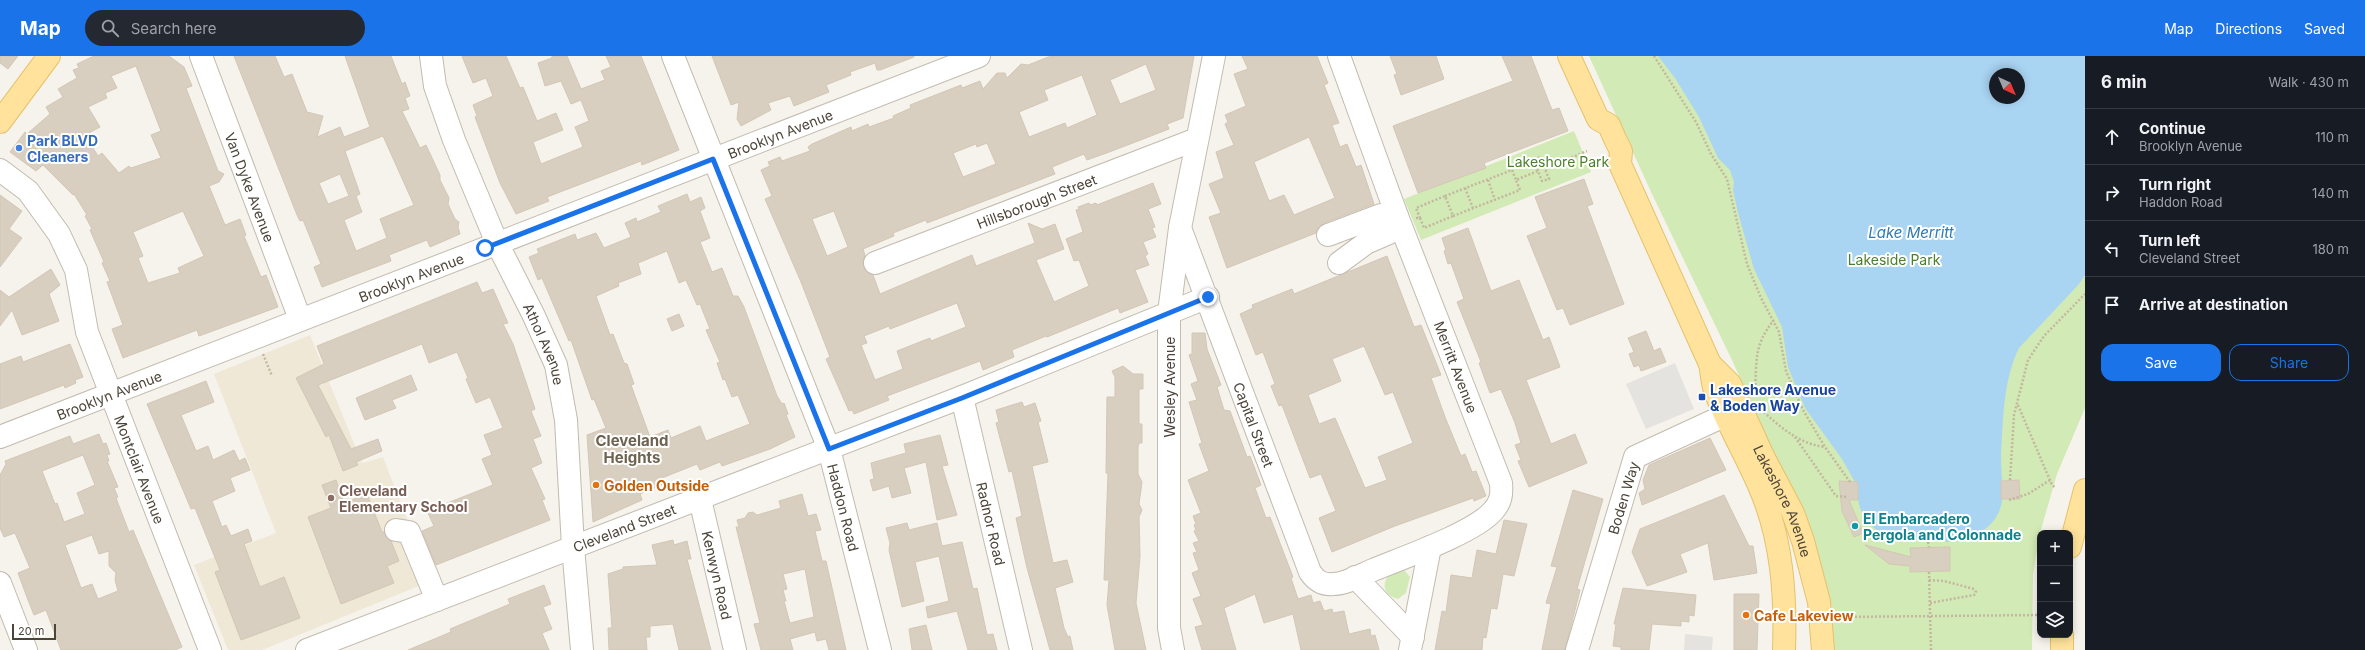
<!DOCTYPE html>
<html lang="en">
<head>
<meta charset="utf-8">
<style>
  body { margin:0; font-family:Inter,sans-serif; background:#242831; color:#f1f3f6 }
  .controls { position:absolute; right:12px; bottom:12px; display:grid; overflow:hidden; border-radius:8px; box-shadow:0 2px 10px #0003 }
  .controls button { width:36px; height:36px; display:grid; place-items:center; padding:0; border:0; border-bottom:1px solid #363941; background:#171b24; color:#f1f3f6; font:20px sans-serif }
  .compass { position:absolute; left:1989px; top:12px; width:36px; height:36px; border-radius:50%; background:#171b24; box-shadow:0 2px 10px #0003; rotate:136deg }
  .scale { position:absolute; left:12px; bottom:10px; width:44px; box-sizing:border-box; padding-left:4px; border:2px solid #4b4439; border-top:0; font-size:11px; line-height:14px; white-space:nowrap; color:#4b4439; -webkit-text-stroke:3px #fff; paint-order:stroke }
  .stop { position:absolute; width:12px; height:12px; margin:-9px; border:3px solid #1a73e8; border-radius:50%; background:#fff }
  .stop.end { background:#1a73e8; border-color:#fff; box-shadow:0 1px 4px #0008 }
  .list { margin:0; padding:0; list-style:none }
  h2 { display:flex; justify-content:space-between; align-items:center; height:52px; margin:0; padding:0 16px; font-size:17px }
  h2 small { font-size:13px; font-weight:400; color:#9ea1a6 }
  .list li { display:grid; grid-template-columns:26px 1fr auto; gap:12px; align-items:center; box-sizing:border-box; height:56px; padding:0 16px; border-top:1px solid #363941 }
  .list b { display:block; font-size:15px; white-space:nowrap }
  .list p { margin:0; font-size:13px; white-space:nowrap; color:#9ea1a6 }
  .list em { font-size:13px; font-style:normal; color:#9ea1a6 }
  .actions { display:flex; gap:8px; padding:12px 16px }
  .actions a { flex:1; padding:9px 0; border:1px solid #1a73e8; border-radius:12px; text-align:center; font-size:14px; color:#1a73e8 }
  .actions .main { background:#1a73e8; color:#fff }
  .icon { flex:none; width:22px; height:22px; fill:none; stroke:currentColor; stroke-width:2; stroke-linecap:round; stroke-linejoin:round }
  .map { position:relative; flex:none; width:2085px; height:594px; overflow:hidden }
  header { display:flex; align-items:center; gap:24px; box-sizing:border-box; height:56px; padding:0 20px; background:#1a73e8; color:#fff }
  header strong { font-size:19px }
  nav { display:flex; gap:22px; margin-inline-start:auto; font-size:14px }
  .search { width:280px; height:36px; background:#242831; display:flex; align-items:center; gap:10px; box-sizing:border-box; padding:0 14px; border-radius:22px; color:#9ea1a6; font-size:15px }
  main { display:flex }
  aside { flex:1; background:#171b24 }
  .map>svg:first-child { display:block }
  .education { fill:#efe8d6 }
  .green { fill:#d2eab5; fill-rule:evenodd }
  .parking { fill:#e5e3e0 }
  .water { fill:#a9d4f2; fill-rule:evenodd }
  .building { fill:#d8cfc1; stroke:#d3c7b4; fill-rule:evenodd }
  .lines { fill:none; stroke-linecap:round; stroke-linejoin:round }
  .minor-casing { stroke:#c2bbae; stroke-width:24 }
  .major-casing { stroke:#e6c16a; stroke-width:24 }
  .path { stroke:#c4b79f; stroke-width:2.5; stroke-dasharray:2 2; stroke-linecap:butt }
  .minor { stroke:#fff; stroke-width:22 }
  .major { stroke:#ffe39c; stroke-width:22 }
  .route { stroke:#1a73e8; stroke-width:5 }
  .shop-dot { fill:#3f7fe0; stroke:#fff; stroke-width:1.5 }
  .transit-dot { fill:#1a4fb4; stroke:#fff; stroke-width:1.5 }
  .food-dot { fill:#e8710a; stroke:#fff; stroke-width:1.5 }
  .education-dot { fill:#8d6e63; stroke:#fff; stroke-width:1.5 }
  .culture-dot { fill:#0f9aa8; stroke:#fff; stroke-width:1.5 }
  .labels { text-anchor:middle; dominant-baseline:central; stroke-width:4; stroke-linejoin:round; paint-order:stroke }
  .street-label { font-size:14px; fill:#4b4439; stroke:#fff }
  .shop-label { font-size:14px; font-weight:bold; fill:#366cbe; stroke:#fff; text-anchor:start }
  .park-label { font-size:14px; fill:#4a7f2a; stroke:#fff }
  .transit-label { font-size:14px; font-weight:bold; fill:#164399; stroke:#fff; text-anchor:start }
  .food-label { font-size:14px; font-weight:bold; fill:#c56008; stroke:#fff; text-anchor:start }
  .education-label { font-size:14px; font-weight:bold; fill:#785e54; stroke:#fff; text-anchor:start }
  .culture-label { font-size:14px; font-weight:bold; fill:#0d838f; stroke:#fff; text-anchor:start }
  .water-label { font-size:15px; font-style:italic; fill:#2e7ab2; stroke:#fff }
  .neighbourhood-label { font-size:15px; font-weight:bold; fill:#6e6250; stroke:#fff }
</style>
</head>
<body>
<header>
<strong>Map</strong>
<div class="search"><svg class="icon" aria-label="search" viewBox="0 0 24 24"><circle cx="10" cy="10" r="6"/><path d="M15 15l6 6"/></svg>Search here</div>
<nav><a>Map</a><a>Directions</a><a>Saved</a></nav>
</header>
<main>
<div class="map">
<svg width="2085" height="594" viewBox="0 0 2085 594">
  <rect width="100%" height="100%" fill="#f6f3ec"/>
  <!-- education -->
  <path class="education" d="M310,279L362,407L383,401L431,525L262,594H228L194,509L276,477L214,318Z"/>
  <!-- green -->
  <path class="green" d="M1589,0H2085V352L2057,418L2040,477L2033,519L2032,594H1832V552L1817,500L1819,499L1732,304L1652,138ZM1995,18H2019V42H1995Z
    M1574,75L1591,116L1421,184L1404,143Z
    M1396,514H1404L1410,521L1406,537L1398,543C1380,537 1381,523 1396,514Z"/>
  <!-- parking -->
  <path class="parking" d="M1675,307L1694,353L1646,373L1626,328Z
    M1685,578L1713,581L1712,594H1684Z"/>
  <!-- water -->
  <path class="water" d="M1658,0H2085V219L2079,228L2019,292C2003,324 2003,365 2001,400C2001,416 2003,429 2002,444C1999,472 1970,485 1946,486L1945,482H1913V486C1890,485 1865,473 1859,448C1857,441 1858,433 1858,426H1855L1842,403L1805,352L1788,311L1782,271L1754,213L1738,157L1733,134L1734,126L1730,114L1718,102L1699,61L1675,22ZM1995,18H2019V42H1995Z"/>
  <!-- building -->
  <path class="building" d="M0,0H18L8,13L0,7Z
    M94,0H169L184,11L192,30L186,32L218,115L224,118L219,126L209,130L225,169L240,163L246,179L244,180L261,221L266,219L278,251L199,280L197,274L123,302L112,273L123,269L107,226L110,225L102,207L104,206L90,174L92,173L85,160L87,159L74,138L73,139L43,109L36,115L10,96L25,76L27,78L50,58L46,51L63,41L58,33L77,22L73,14L79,12L77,8ZM136,10L161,75L151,79L161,102L131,112L129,110L119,117L102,97L98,100L85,79L100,71L88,51L107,42L105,37L117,32L111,20ZM183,155L204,200L178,212L180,217L148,227L138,202L143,200L133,176Z
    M234,0H275L284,21L292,18L307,56L323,60L317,81L340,71L344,81L370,71L345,0H391L402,28L405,26L410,40L405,42L409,53L402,55L420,92L426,89L440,119V124L449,142L448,148L455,163L459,166L458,171L460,178L430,191L427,184L389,199L391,205L322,231L314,211L321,208L303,164L300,165L297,159ZM383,80L414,149L380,163L387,182L356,195L344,164L362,156L356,140L360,138L345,95ZM340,118L349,140L328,148L319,127Z
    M462,0H506L520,32L523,31L537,65L556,57L563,74L533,86L541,108L583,91L575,71L589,65L581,44L571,48L561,25L545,30L538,7L552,2V0H567L581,33L605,24L601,15L611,11L606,0H641L679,94L642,109L641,105L547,141L549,145L516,158L500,127L475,61L477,60L473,49L493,40L486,22L473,27Z
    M712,0H914V1L880,14H877L875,7L850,16L851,19L826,29L829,36L794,50L790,40L768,47L771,54L741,70L737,63L739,46L731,49Z
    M1051,0H1194L1183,62L1167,68L1169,73L1112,95L1087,104L1084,98L1052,111L1055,118L927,167L926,164L893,177L894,180L863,193L865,199L863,205L864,212L873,219L880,238L972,199L976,210L1035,187L1028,167L1042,173L1055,168L1064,193L1036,204L1054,246L1089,230L1079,204L1074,205L1066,183L1083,176L1076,154L1079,153L1078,151L1089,147L1090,149L1096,147L1097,149L1153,127L1161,148L1148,153L1155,171L1152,172L1156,181L1143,186L1148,198L1145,200L1149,209L1135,214L1148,246L1120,257L1118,252L1047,281L1046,280L1012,294L1014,301L983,314L980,305L887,340L889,344L854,358L852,354L849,355L826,303L830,301L827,293L801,226L765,143L772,140L761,114L770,110L768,106L780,101L782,105L810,95L808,91L812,88L851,71L852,75L868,68L869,71L894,62L893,60L911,52L910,49L961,29L962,32L980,25L983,33L997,17H1005L1007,22L1021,8L1028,9ZM1146,8L1156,34L1120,48L1110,24ZM1082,19L1097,59L1067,72L1065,67L1029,81L1019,56L1048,44L1044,34ZM987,87L996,108L963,121L953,97L976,88L977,91ZM834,155L848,191L827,200L812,163ZM957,247L966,271L931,285L930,282L897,295L903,313L875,324L861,289L867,287L864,280L889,270L890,273Z
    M1242,0H1317L1328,27L1324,29L1328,39L1339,67L1332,69L1340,91L1347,88L1356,111L1361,109L1374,148L1324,167L1318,171L1316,177L1227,212L1209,161L1221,157L1209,128L1224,122L1216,96L1234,89L1225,68L1228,66L1225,59L1246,50L1234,18L1248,13ZM1309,81L1335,142L1294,159L1284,139L1269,145L1254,106Z
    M1390,0H1436L1444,23L1401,39L1394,19L1397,18Z
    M1502,0H1531L1552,54L1559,52L1568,75L1484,107L1486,112L1418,137L1393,70L1513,25Z
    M1584,123L1593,148L1587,150L1624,248L1570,269L1563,252L1557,254L1527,180L1547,172L1535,141Z
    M687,138L690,146L701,141L705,152L700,155L710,182L700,186L712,216L722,212L733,240H738L744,251L777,340L782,348L784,347L788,358L786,359L795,381L770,393L722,410L720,406L700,414L697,408L662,422L664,428L640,438L642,444L593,466L587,379L606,372L594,343L592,344L571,284L569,285L542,222L538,224L529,201L539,197L537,193L575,178L577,184L596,177L604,192L631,181L625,167L636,162L637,166L661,156L658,150ZM667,195L679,227L686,224L697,249L700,248L710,273L706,274L720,306L717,307L723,324L725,323L732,341L738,339L750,368L706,385L700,370L671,382L668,374L650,381L631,329L634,328L627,308L624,307L613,278L610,279L596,240L619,230L618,227L641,218L638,207Z
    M0,139L22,155L9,173L22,182L0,211Z
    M1468,172L1491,235L1519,224L1543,284L1549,281L1560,311L1526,324L1551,388L1575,378L1587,407L1529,431L1518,405L1521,404L1515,389L1521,387L1515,367L1501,333L1490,337L1479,307L1481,306L1457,246L1464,243L1451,207L1448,208L1444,195L1446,194L1442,182Z
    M1387,200L1414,271L1421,269L1441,319L1431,322L1445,361L1461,400L1465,398L1472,416L1476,415L1486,440L1474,445L1473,442L1395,470L1332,496L1319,462L1336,455L1321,418L1310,422L1282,349L1279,350L1271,330L1275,328L1263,296L1256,299L1240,258L1253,252L1252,249L1292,233L1294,238ZM1364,290L1385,339L1393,336L1413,387L1378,401L1387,424L1365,432L1335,362L1319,368L1308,339L1341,325L1332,303Z
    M51,213L60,229L49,238L59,265L22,279L12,254L0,270V234L9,241Z
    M477,226L482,237L493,233L508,267L503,268L513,288L535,353L531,355L541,380L533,383L542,407L531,412L545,443L542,444L550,464L436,509L422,475L434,470L427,455L493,429L482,403L492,399L484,379L503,372L490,341L476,347L466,323L468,322L457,296L429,307L422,288L318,329L351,393L378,383L382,395L356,406L358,409L343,415L329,379L326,381L296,322L324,308L317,290Z
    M679,258L684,270L672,275L667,263Z
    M1646,275L1654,295L1660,292L1666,306L1641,315L1639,309L1634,311L1629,298L1634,296L1628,282Z
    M1192,277H1205L1207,293L1221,329L1217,331L1224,354L1230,355L1247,401L1250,400L1261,429L1255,432L1266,462L1270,461L1293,521L1291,522L1298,543L1311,539L1313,547L1320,545L1324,555L1332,553L1333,557L1344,555L1349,578L1370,573L1371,580L1375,579L1379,594H1301L1293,558L1264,567L1255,538L1224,552L1236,594H1202L1195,571L1203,569L1193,543L1201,540L1192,517L1199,514L1193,497L1197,496L1193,487L1199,485L1194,475L1196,474L1194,469L1196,468L1193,460L1201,457L1188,424L1209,415L1199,388L1202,387L1189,346L1197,344L1191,328L1198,325L1189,299L1192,298Z
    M70,288L83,321L75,324L76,327L65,332L64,329L0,353V308L21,300L23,306Z
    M1123,310L1133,318H1143V333H1139V368H1142V387H1139L1138,391V418L1142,426L1139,448L1142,454L1139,461L1140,500L1136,547L1146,594H1115L1107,549L1109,524H1104L1108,417H1106L1107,341H1115V321L1112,315Z
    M411,319L417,334L392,344L396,352L365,364L356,342Z
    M206,325L214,346L181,359L196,395L208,390L213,404L234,394L239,405L245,402L250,414L230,422L235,435L212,445L222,471L226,469L231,480L248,473L252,485L244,488L260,531L284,521L300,562L241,584L215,516L220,514L195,452L191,453L147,348Z
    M1022,346L1024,351L1035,347L1041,365L1038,366L1048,406L1032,410L1053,507L1067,504L1073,526L1055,532L1064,572L1068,581L1070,580L1073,594H1050L1027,512L1016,462L1022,460L1012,415L1009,416L996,367L999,366L996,354Z
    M99,378L103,388L106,387L110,398L107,399L109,405H107L118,431L114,432L118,441L116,442L129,476L133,474L182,591L175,594H61L46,554L34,559L28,544L18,517L30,512L15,477L4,481L0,472V419L6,408L5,405L70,380L73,388ZM83,399L95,429L77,437L85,458L64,466L57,447L55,448L42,415ZM92,479L99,498L109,495V510L116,517L115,524L118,535L98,543L92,528L81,532L65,489Z
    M940,379L948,409L942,410L957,459L937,464L926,406L904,412L911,437L892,442L889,430L873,435L870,424L874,423L871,407L906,397L904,388Z
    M1710,382L1726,414L1642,449L1639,437L1645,433L1643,424L1649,409Z
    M336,424L344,447L367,438L382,476H384L388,483L391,485L399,505L387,510L394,527L341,548L308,461L331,452L322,429Z
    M2019,424L2020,443H2001V425Z
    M1839,425L1858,426V444H1849L1863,477L1854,481L1842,455Z
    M1573,434L1603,443L1577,533L1580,534L1565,594H1542L1551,548L1546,547L1557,511L1551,510Z
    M802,438L808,460L816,458L821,474L815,475L822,505H826L846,594H829L826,583L817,585L815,576L790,583L793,594H761L754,568L760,567L736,471H739L737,464L745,462L748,457L753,456L757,459L781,452L779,445ZM805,513L814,561L790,567L784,545H786L783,534L787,533L783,518Z
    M1724,439L1749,490H1753L1757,517L1714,524L1708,487L1680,498L1687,516L1647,530L1632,496L1640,473Z
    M1504,464L1527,468L1514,520L1503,518L1497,553L1491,552L1486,582L1483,581L1482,594H1435L1442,555L1446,556L1451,519L1472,522L1477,494L1496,498Z
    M907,467L909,474L937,467L942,490L962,486L973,533L977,532L987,579L993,578L997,594H968L957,555L928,562L926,551L949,545L939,500L915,506L924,545L902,551L889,494L890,487L886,472Z
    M673,484L674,489L687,485L691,503H687L711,594H679L673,568L650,570V581H646L647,594H609L608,572H612L608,518L623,513V511L657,509L652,489Z
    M1865,489L1911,501L1910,492L1950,491V515L1910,516V510L1889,508Z
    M544,529L551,548L543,551L552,573L542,577L549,594H408L451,576L450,573L510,548L508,543Z
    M1623,532L1696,539L1694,560L1689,559V566L1681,565V570L1652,568L1649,594H1621V591L1613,590L1616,568H1614Z
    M1734,538H1759L1757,594H1734Z
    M926,569L932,594H912L909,573Z"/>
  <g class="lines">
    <defs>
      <g id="minor">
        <path id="s1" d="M201,0L300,263"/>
        <path id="s2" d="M431,0L435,30L454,84L497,187L533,258L556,309L566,364L573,491L582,594"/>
        <path id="s3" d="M673,0L829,393L880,594"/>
        <path id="s4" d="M0,114L28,135L59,178L76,214L87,276L210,594"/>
        <path id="s5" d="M1180,172L1310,516C1316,525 1322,529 1333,528C1346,528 1361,519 1373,514C1402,502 1474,477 1493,455C1501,446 1502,439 1501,427L1397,160L1339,0"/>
        <path d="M1328,179L1381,159L1397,160L1389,177L1366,187L1339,207"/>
        <path id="s6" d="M875,207L1197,83"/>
        <path id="s7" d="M962,341L1021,594"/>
        <path id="s8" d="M0,381L979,0"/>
        <path id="s9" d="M700,443L735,594"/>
        <path d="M396,474L409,476L437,544"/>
        <path d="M1355,521L1413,581"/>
        <path d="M0,527L26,594"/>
        <path id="s10" d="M307,594L962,341L1208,241"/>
        <path d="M1173,594L1169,572V257L1180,172L1214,0"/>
        <path d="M1410,594L1430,491"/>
        <path id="s11" d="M1577,594L1635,401L1741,352"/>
      </g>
      <g id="major">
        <path d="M1569,0L1598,63L1609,69L1615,83L1621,95L1620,108L1710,308C1712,317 1712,327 1715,335C1727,368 1746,399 1760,432C1782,483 1786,539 1784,594"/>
        <path d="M0,66L49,0"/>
        <path id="s12" d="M1710,308L1730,328L1763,400L1793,457L1803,485L1819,546L1823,594"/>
        <path d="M2070,491L2085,434"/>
        <path d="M2062,594V579"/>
      </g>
    </defs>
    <!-- minor casing -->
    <use href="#minor" class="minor-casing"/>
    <!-- major casing -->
    <use href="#major" class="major-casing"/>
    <!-- path -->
    <path class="path" d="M1654,0L1696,66L1711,98L1727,123L1747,208L1761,242L1779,276L1786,315L1803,354L1825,391L1850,426
      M1538,115L1534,104L1540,101L1545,113L1587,95
      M1488,124L1495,144
      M1465,132L1473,152
      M1445,140L1512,114L1516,124
      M1453,160L1520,134L1516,124L1538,115L1542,125L1549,123L1545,113
      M1416,162H1420L1424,172L1453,160L1445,140L1416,152L1420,162
      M263,298L272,320
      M1755,337C1757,305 1753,290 1774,264
      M2018,349L2052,429L2056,432
      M1764,356C1781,372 1800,388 1825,391
      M1795,381L1836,440L1847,441
      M2010,424L2014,359L2028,304L2044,280L2085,238
      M2009,444L2028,438L2050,424
      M1928,486L1929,491
      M1929,516L1931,594
      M1929,524L1944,525L1974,533L1976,536L1974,539L1930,547
      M1839,561L2040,559"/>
    <!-- minor -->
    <use href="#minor" class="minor"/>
    <!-- major -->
    <use href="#major" class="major"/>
  </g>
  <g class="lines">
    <!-- route -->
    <path class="route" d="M485,192L713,103L829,393L962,342L1208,241"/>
  </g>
  <!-- markers -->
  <circle class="shop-dot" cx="19" cy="92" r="4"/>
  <rect class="transit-dot" x="1698" y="337" width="8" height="8" rx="2"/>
  <g class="food-dot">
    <circle cx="596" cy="429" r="4"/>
    <circle cx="1746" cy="559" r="4"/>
  </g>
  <circle class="education-dot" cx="331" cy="442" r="4"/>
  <circle class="culture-dot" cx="1855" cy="470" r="4"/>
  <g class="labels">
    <!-- street labels -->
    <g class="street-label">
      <text stroke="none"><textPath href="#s8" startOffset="837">Brooklyn Avenue</textPath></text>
      <text stroke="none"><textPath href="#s1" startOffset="140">Van Dyke Avenue</textPath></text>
      <text stroke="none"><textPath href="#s6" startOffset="173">Hillsborough Street</textPath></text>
      <text stroke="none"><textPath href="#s8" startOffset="441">Brooklyn Avenue</textPath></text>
      <text stroke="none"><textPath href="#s2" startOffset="311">Athol Avenue</textPath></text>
      <text transform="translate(1456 311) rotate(69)">Merritt Avenue</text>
      <text transform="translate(1169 331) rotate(-90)">Wesley Avenue</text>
      <text stroke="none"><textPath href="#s8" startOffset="117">Brooklyn Avenue</textPath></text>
      <text stroke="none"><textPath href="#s5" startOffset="210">Capital Street</textPath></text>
      <text stroke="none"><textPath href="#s4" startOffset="338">Montclair Avenue</textPath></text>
      <text stroke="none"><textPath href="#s11" startOffset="159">Boden Way</textPath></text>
      <text stroke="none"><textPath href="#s12" startOffset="157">Lakeshore Avenue</textPath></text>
      <text stroke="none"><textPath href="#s3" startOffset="483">Haddon Road</textPath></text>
      <text stroke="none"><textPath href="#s7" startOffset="130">Radnor Road</textPath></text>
      <text stroke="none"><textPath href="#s10" startOffset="340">Cleveland Street</textPath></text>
      <text stroke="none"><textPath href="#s9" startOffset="78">Kenwyn Road</textPath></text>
    </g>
    <!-- shop labels -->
    <g class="shop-label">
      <text x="27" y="84">Park BLVD<tspan x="27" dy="16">Cleaners</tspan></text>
    </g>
    <!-- park labels -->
    <g class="park-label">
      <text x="1558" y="105">Lakeshore Park</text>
      <text x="1894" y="203">Lakeside Park</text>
    </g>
    <!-- transit labels -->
    <g class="transit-label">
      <text x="1710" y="333">Lakeshore Avenue<tspan x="1710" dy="16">&amp; Boden Way</tspan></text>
    </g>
    <!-- food labels -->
    <g class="food-label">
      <text x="604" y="429">Golden Outside</text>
      <text x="1754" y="559">Cafe Lakeview</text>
    </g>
    <!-- education labels -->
    <g class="education-label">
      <text x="339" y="434">Cleveland<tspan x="339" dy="16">Elementary School</tspan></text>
    </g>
    <!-- culture labels -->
    <g class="culture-label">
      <text x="1863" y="462">El Embarcadero<tspan x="1863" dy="16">Pergola and Colonnade</tspan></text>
    </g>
    <!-- water labels -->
    <g class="water-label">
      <text x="1911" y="176">Lake Merritt</text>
    </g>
    <!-- neighbourhood labels -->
    <g class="neighbourhood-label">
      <text x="632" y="384">Cleveland<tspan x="632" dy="17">Heights</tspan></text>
    </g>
  </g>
</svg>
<div class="controls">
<button>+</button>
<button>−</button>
<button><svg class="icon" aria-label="layers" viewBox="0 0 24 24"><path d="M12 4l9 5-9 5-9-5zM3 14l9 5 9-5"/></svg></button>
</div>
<svg class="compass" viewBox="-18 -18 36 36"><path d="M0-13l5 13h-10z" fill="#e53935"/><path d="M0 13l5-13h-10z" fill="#9ea1a6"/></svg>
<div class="scale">20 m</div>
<div class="stop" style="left:485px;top:192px"></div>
<div class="stop end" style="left:1208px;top:241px"></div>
</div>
<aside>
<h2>6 min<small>Walk · 430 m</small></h2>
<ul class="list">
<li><svg class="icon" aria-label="ahead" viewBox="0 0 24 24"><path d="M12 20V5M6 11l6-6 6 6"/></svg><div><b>Continue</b><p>Brooklyn Avenue</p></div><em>110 m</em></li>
<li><svg class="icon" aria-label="right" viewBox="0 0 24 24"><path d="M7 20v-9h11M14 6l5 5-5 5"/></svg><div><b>Turn right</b><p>Haddon Road</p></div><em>140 m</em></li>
<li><svg class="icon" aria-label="left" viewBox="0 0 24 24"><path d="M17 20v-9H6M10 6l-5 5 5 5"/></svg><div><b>Turn left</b><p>Cleveland Street</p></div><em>180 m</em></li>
<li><svg class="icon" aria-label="arrive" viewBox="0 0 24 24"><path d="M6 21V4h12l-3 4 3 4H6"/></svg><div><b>Arrive at destination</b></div></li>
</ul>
<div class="actions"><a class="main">Save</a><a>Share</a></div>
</aside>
</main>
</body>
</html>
